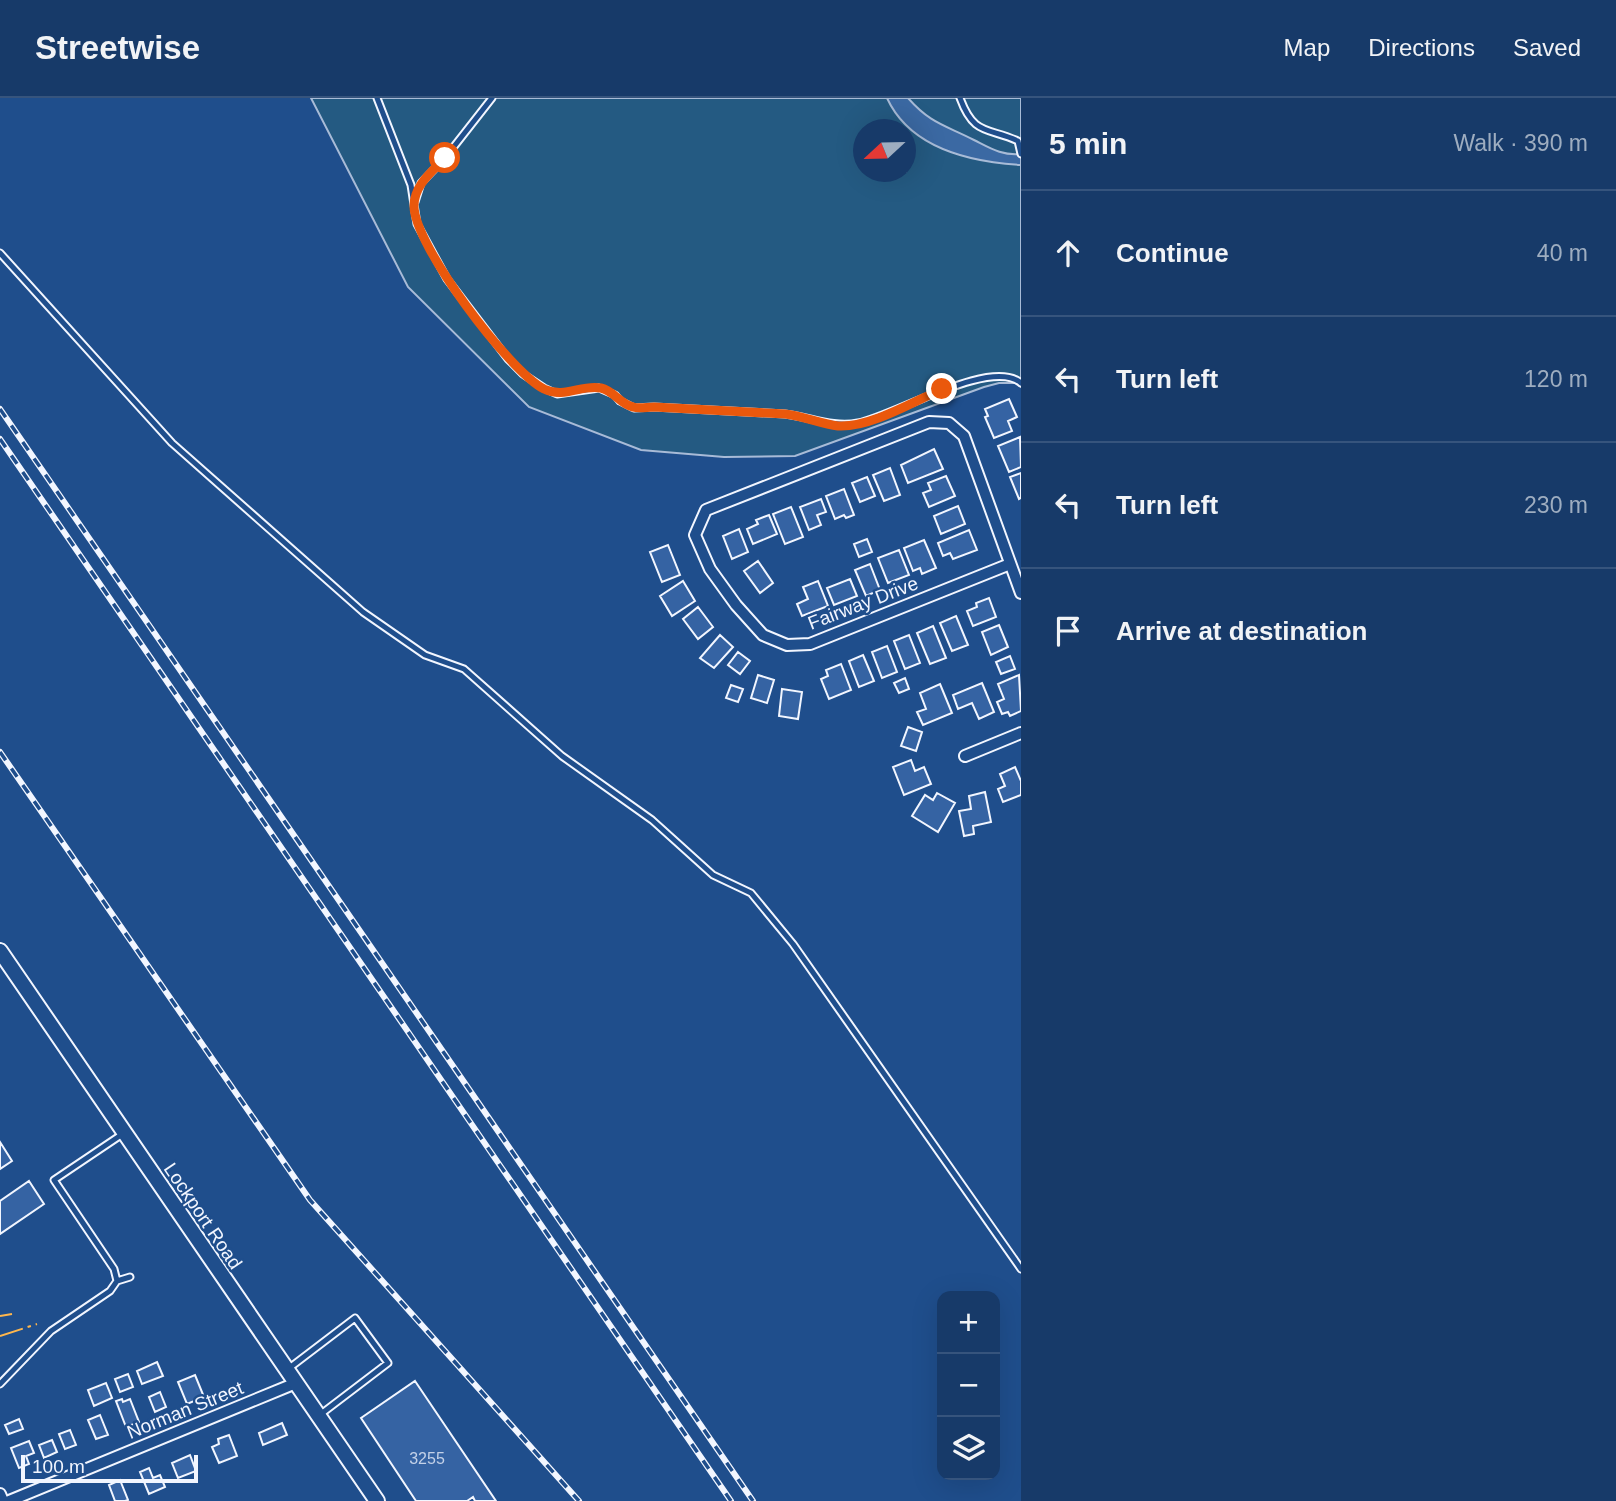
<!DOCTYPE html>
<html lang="en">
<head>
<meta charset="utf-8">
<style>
  body { margin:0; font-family:Helvetica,sans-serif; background:#244571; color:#f1f3f6 }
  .controls { position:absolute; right:21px; bottom:21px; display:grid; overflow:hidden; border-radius:14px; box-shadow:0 7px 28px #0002 }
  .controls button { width:63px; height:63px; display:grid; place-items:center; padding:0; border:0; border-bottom:2px solid #36547d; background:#173a69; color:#f1f3f6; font:35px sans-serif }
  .compass { position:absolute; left:853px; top:21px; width:63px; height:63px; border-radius:50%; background:#173a69; box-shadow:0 7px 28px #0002; rotate:248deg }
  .scale { position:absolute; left:21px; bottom:18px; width:177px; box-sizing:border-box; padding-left:7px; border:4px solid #f2f6ff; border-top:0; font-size:19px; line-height:24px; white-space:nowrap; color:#f2f6ff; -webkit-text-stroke:5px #1f4e8c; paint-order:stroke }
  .stop { position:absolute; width:21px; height:21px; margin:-16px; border:5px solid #ea580c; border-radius:50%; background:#fff }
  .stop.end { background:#ea580c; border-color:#fff; box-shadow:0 2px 7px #0008 }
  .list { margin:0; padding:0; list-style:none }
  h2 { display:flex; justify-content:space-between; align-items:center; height:91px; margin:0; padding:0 28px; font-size:30px }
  h2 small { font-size:23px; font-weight:400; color:#9eadc0 }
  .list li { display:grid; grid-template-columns:46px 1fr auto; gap:21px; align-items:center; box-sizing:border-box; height:126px; padding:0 28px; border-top:2px solid #36547d }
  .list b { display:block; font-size:26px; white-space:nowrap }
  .list em { font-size:23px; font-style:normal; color:#9eadc0 }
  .icon { flex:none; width:38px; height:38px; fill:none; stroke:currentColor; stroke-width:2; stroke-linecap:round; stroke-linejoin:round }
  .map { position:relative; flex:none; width:1021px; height:1403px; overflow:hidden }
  header { display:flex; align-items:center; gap:42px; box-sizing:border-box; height:98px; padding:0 35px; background:#173a69; border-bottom:2px solid #36547d }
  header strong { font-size:33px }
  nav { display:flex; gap:38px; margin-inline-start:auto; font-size:24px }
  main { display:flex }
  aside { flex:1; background:#173a69 }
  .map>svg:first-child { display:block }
  .green { fill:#245a82; stroke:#a8bbd7; stroke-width:2; fill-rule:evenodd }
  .water { fill:#3b69a3; stroke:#a8bbd7; stroke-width:2 }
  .building { fill:#3563a3; stroke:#f2f6ff; stroke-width:2 }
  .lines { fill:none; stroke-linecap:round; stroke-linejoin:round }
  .service-casing { stroke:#f2f6ff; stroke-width:9 }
  .minor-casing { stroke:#f2f6ff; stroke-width:14 }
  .tertiary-casing { stroke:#f2f6ff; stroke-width:18 }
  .service { stroke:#1f4e8c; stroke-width:5 }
  .minor { stroke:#1f4e8c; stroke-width:10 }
  .tertiary { stroke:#1f4e8c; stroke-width:14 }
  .rail-casing { stroke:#f2f6ff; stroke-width:6 }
  .rail { stroke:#1f4e8c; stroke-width:3.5; stroke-dasharray:10; stroke-linecap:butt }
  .power { stroke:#ffb74d; stroke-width:2; stroke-dasharray:24 5 3.5 5; stroke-linecap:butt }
  .route { stroke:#ea580c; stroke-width:9 }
  .labels { text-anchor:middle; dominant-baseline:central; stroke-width:5; stroke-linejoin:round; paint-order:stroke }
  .number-label { font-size:16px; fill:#c3d1e8 }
  .street-label { font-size:19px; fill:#f2f6ff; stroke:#1f4e8c }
</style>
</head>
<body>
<header>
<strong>Streetwise</strong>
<nav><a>Map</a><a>Directions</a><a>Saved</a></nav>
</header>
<main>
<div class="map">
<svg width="1021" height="1403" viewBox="0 0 1021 1403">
  <rect width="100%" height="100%" fill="#1f4e8c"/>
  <!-- green -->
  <path class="green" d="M311,0H1021V289L1016,285H999L984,289L795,358L724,359L641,352L529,309L408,189ZM864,32H906V74H864Z"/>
  <!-- water -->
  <path class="water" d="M887,0H908C931,26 945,27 974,42C990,50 1002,58 1021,56V67C971,64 910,50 887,0Z"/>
  <!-- building -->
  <path class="building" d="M1009,301L1017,319L1008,323L1012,333L994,340L985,319L988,318L985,311Z
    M1020,339L1021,369L1009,374L998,348Z
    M934,351L943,371L908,385L901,367Z
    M890,370L900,397L884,403L873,377Z
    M1021,375V400L1019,401L1010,379Z
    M946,378L955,398L929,409L923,395L931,392L928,385Z
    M867,379L875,398L860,404L852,385Z
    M844,391L854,417L846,420L844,417L835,421L826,398Z
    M821,401L826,414L817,417L821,427L809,432L800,409Z
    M958,408L965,426L941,436L934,418Z
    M791,409L803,439L785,446L773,416Z
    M769,417L777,436L753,446L747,431L758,426L756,422Z
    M739,431L748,454L732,461L723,438Z
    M969,432L977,452L953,461L950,455L943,458L938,445Z
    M867,441L872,454L859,459L854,446Z
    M924,442L936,470L922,476L920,470L913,473L904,450Z
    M668,447L680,477L662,484L650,454Z
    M899,452L909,477L888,485L878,460Z
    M758,463L773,485L760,495L744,473Z
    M870,466L880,492L866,498L855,472Z
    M850,481L857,498L834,507L827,490Z
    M683,483L695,503L672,518L660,498Z
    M818,483L828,508L802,518L797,506L808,501L803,489Z
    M989,500L996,519L973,528L967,513L977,509L976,505Z
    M698,509L713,529L698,541L683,521Z
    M956,518L968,547L952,553L940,525Z
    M999,527L1008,549L991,557L982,534Z
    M933,528L946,560L930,566L917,535Z
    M720,537L733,549L714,570L700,560Z
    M909,537L920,565L905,571L894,543Z
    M887,548L897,574L882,580L872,554Z
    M738,554L750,563L740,576L728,567Z
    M863,557L874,583L859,589L849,563Z
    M1010,558L1015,571L1001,576L996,564Z
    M841,566L851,592L829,601L821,581L828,578L826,572Z
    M758,577L774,582L767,605L751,600Z
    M1019,577L1021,613L1010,618L1008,614L1002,616L997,604L1004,601L998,586Z
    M905,580L909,591L899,595L894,585Z
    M982,585L994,614L979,621L972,605L958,611L953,597Z
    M940,586L952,615L923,627L917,614L926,611L920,595Z
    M731,587L743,591L738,604L726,600Z
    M782,591L802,594L798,621L779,618Z
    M908,629L922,634L916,653L901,648Z
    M911,662L915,673L924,669L931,686L904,697L893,669Z
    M1015,669L1021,683V697L1003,704L998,691L1005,688L1000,676Z
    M985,694L991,724L973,728L974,736L964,738L959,713L971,711L969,698Z
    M937,695L955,705L938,734L912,718L925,697L933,702Z
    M0,1044L12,1063L0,1071Z
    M29,1083L44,1106L0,1136V1103Z
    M157,1264L163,1278L142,1286L137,1273Z
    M128,1276L133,1289L120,1294L115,1281Z
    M195,1277L204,1299L187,1306L178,1284Z
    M415,1283L496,1403H475L473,1399L467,1403H416L361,1320Z
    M106,1285L112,1300L94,1308L88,1292Z
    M160,1294L166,1309L155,1314L149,1299Z
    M122,1301L123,1304L130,1301L139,1324L126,1329L116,1303Z
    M100,1317L108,1337L96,1341L88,1322Z
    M19,1321L23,1331L9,1336L5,1327Z
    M282,1325L287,1337L263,1347L259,1335Z
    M70,1332L76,1347L65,1351L59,1336Z
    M229,1337L237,1358L219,1365L212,1349L219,1346L218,1341Z
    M52,1342L57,1354L44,1360L39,1347Z
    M29,1343L34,1355L26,1358L29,1366L19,1370L11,1350Z
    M190,1357L196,1373L178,1380L172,1365Z
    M149,1370L153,1380L160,1377L165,1389L149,1396L140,1374Z
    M120,1382L128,1402L125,1403H115L109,1387Z"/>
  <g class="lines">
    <defs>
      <path id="service" d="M377,0L411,87L417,126L447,181L508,261L523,276L544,290L557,296L599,290L615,297L620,303L634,310L654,309L785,316C810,319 833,330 858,325C892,319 991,259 1021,285
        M960,0C974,38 987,29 1018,43L1021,56
        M415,104L421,85L445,60L492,0
        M0,155L172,345L363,514L425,557L464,571L562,658L652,722L713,777L751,795L793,846L1021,1171
        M117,1183L130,1179
        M288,1271L355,1220L388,1265L321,1316
        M0,1286L51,1233L110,1193L117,1183L114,1171L54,1082L124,1035"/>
      <path id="minor" d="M1010,466L810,546L787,547L763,537L736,507L710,471L695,437L706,412L929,324L949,325L964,338L1021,495
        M965,658L1021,635
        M0,1396L3,1403
        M9,1403L296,1285"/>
      <path id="tertiary" d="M0,853L377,1403"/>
    </defs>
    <!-- service casing -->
    <use href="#service" class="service-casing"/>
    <!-- minor casing -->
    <use href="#minor" class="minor-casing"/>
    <!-- tertiary casing -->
    <use href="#tertiary" class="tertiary-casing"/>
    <!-- service -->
    <use href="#service" class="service"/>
    <!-- minor -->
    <use href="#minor" class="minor"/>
    <!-- tertiary -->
    <use href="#tertiary" class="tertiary"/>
    <defs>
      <path id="rail" d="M0,311L753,1403
        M0,341L731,1403
        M0,654L310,1102L579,1403"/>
    </defs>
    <!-- rail casing -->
    <use href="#rail" class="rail-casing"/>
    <!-- rail -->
    <use href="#rail" class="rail"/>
    <!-- power -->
    <path class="power" d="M0,1218L12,1216
      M0,1238L37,1226"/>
  </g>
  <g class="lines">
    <!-- route -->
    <path class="route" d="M445,60C432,74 414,87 414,108C414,147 509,273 544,291C565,301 581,286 601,290C614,293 620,306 633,309C639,311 647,309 654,309L785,316C803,318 821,326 838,328C869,330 913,304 942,291"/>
  </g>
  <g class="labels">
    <!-- number labels -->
    <g class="number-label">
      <text x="427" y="1360">3255</text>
    </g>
    <!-- street labels -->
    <g class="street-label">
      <text transform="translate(863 505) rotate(-21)">Fairway Drive</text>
      <text transform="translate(203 1118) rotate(56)">Lockport Road</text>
      <text transform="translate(185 1312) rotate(-22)">Norman Street</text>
    </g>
  </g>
</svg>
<div class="controls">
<button>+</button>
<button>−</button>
<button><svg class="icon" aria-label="layers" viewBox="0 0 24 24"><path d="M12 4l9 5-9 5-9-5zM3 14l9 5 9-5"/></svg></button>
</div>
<svg class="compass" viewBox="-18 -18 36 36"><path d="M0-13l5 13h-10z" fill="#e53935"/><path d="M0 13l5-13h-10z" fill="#9eadc0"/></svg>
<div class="scale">100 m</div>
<div class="stop" style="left:445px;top:60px"></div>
<div class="stop end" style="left:942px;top:291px"></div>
</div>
<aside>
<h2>5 min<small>Walk · 390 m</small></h2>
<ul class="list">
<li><svg class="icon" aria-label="ahead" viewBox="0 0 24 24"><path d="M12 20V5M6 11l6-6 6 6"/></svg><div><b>Continue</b></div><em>40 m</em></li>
<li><svg class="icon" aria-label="left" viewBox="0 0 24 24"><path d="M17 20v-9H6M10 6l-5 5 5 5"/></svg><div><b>Turn left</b></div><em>120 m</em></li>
<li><svg class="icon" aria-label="left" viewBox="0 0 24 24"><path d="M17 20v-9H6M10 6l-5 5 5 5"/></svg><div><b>Turn left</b></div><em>230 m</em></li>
<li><svg class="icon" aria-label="arrive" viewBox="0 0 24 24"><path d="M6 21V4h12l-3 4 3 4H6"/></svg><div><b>Arrive at destination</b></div></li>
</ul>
</aside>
</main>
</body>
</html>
